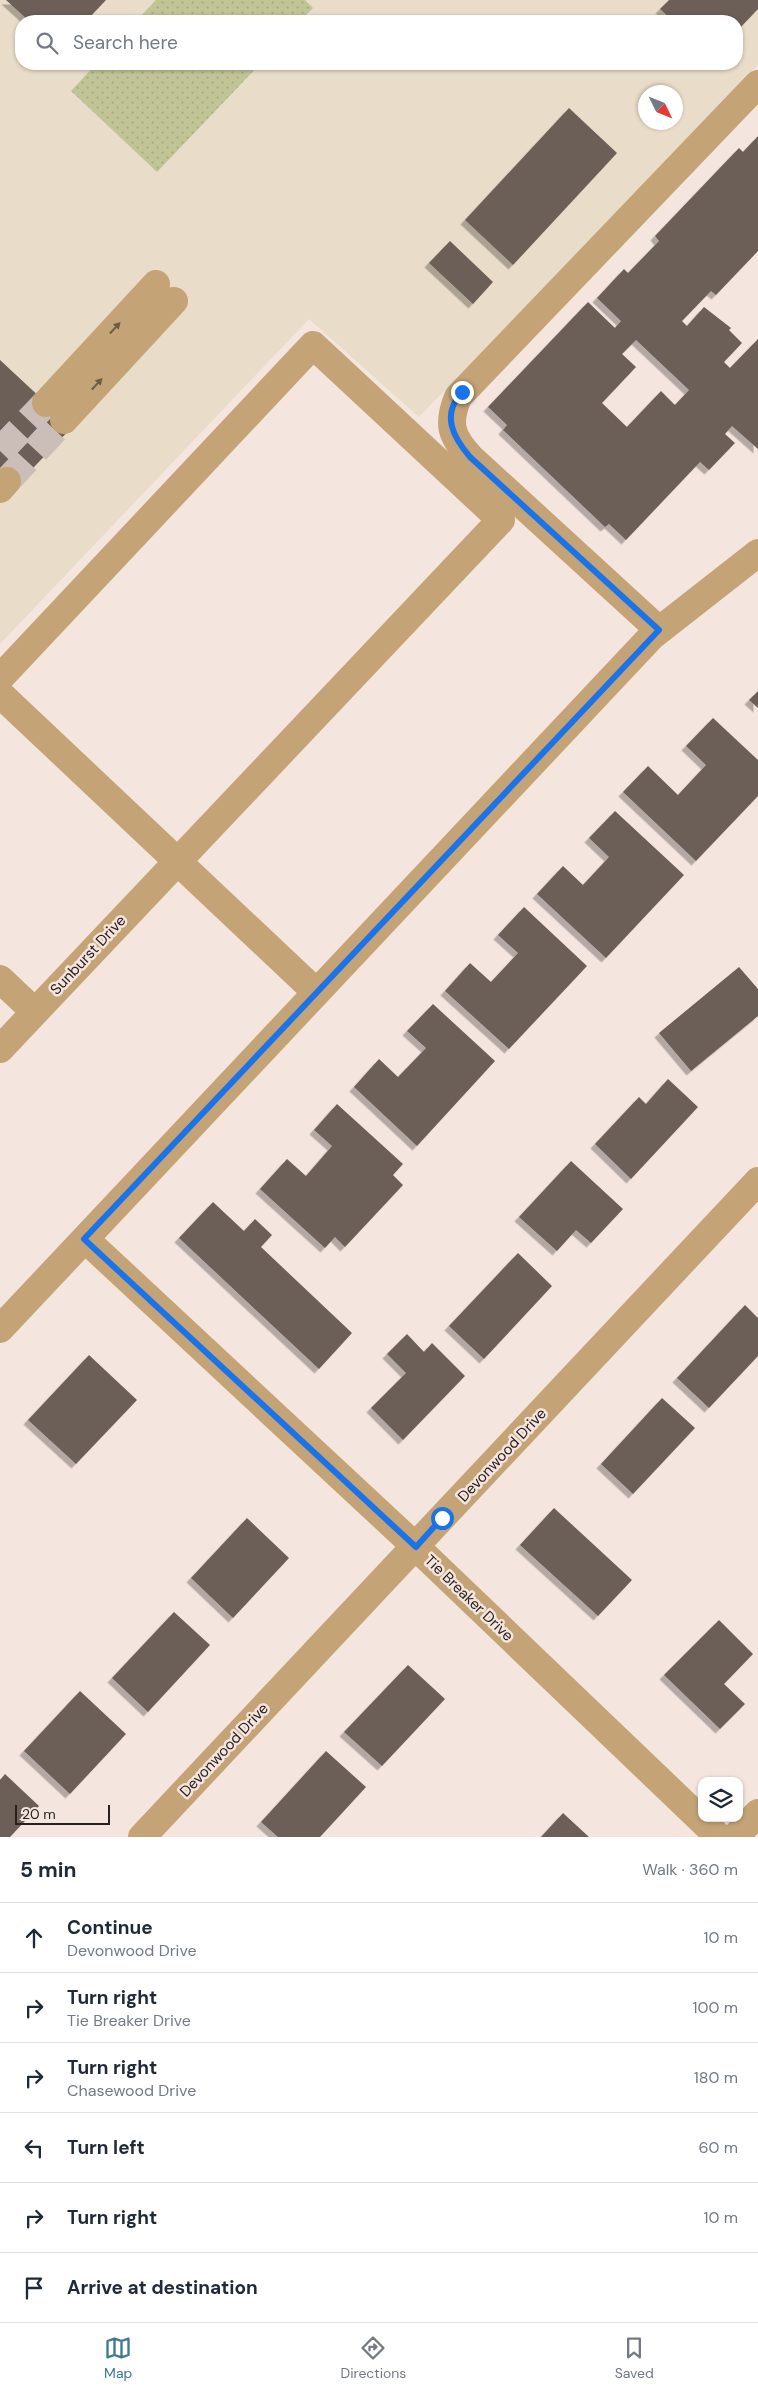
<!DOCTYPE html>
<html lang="en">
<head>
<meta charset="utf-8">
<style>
  body { margin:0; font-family:"DM Sans",sans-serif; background:#f2f2f3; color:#1f2937 }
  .controls { position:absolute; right:15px; bottom:15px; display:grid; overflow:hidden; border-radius:10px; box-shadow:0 1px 4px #0004 }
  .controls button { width:45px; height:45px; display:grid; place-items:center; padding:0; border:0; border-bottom:1px solid #e0e1e3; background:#fff; color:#1f2937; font:25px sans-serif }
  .compass { position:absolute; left:638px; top:85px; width:45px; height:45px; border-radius:50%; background:#fff; box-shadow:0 1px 4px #0004; rotate:133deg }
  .scale { position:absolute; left:15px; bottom:12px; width:95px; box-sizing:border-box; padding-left:5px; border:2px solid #27211f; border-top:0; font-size:14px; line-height:18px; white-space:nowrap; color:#27211f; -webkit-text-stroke:4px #f4e5de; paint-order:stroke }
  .stop { position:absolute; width:15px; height:15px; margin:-11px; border:4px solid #1a73e8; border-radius:50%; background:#fff }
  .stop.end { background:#1a73e8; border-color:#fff; box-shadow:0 1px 5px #0008 }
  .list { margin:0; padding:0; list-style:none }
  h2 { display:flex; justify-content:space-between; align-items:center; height:65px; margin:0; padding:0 20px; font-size:21px }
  h2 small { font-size:16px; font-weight:400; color:#747a83 }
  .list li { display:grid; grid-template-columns:32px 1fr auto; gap:15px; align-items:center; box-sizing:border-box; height:70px; padding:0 20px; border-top:1px solid #e0e1e3 }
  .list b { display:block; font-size:19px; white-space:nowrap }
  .list p { margin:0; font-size:16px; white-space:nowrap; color:#747a83 }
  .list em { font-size:16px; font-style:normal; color:#747a83 }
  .icon { flex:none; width:28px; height:28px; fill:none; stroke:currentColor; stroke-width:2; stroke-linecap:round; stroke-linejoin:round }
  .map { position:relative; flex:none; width:758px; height:1837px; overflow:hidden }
  .search { position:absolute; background:#fff; box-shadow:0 1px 4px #0004; left:15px; right:15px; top:15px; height:55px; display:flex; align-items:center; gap:12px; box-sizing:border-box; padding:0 18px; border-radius:20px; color:#747a83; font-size:19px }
  .sheet { height:485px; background:#fff }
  nav { display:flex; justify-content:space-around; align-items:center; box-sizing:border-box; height:70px; border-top:1px solid #e0e1e3; background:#fff; font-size:14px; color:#747a83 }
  nav a { display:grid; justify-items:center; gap:2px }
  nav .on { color:#3d7790 }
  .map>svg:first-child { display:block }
  .commercial { fill:#e9ddc9; fill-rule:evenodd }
  .grass { fill:url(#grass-dots) }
  .building { fill:#6c5f59; fill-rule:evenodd; filter:url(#shadow) }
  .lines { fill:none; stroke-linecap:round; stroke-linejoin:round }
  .minor-tunnel { stroke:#cbbeb8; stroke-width:28; stroke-dasharray:28 14; stroke-linecap:butt }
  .minor { stroke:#c4a376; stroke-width:28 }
  .oneway { fill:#6e5c46 }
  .route { stroke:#1a73e8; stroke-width:6 }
  .labels { text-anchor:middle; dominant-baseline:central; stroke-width:5; stroke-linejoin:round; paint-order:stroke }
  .street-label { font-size:15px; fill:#27211f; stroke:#f4e5de }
</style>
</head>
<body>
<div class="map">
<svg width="758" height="1837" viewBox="0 0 758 1837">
  <defs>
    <pattern id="grass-dots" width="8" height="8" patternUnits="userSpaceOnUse" patternTransform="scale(1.25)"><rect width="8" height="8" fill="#c1c596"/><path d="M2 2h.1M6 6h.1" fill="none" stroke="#a6a981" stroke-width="1.8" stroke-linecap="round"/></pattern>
    <filter id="shadow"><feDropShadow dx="-4.5" dy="4.5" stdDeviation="0" flood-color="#0004"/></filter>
  </defs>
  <rect width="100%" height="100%" fill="#f4e5de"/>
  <!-- commercial -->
  <path class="commercial" d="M0,0H758V65L419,417L309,319L0,644ZM21,21H737V64H21ZM646,92H676V122H646Z"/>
  <!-- grass -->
  <path class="grass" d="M156,0H305L313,8L300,21H136Z
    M96,64H260L157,172L71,91Z"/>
  <!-- building -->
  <path class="building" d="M6,0H106L86,21H29Z
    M669,0H758V9L737,31V21H673L660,9Z
    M569,108L617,153L513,265L465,220Z
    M758,136V251L716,295L711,291L682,321L687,326L704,307L731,328L729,330L742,343L724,362L730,368L758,339V449L732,426L725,434L735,443L709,470L700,462L626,540L609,524L605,527L503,430L507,425L488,407L588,302L615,328L621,321L597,298L624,269L628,273L659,241L655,236L739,148L743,152ZM636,340L689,390L675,405L661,391L627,427L602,403L636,367L622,354Z
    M450,241L493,282L473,304L429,263Z
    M0,360L72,427L14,488L0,475Z
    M758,691V708L749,700Z
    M713,718L758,760V796L696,861L623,792L648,766L678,795L706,765L686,746Z
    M615,811L684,875L606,958L537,894L563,866L583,885L609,857L589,838Z
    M524,907L587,966L509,1049L445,991L470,963L491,982L518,953L498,935Z
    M739,967L758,989V1016L691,1071L659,1033Z
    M433,1004L495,1061L417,1146L354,1087L379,1059L398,1077L426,1048L407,1031Z
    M668,1079L698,1107L631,1179L595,1144L639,1097L646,1104Z
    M337,1104L403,1164L393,1175L403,1185L345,1247L335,1237L325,1248L260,1189L287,1159L306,1176L332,1146L314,1130Z
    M571,1161L623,1209L591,1243L576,1230L557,1251L519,1217Z
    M213,1202L244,1231L255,1219L272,1235L261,1247L352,1333L319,1369L179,1238Z
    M518,1253L552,1286L484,1359L449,1326Z
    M745,1305L758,1318V1356L709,1408L677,1378Z
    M407,1334L424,1352L432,1343L465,1376L403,1440L371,1408L406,1373L387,1354Z
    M89,1355L137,1400L76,1464L28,1420Z
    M662,1398L695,1428L633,1494L601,1464Z
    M554,1508L632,1580L598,1616L520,1545Z
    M247,1518L289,1558L233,1618L191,1578Z
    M174,1612L210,1645L148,1712L112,1678Z
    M719,1620L753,1654L724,1684L745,1704L720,1729L664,1675Z
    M408,1665L445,1699L382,1766L344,1732Z
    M80,1691L126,1734L70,1794L24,1751Z
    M326,1751L366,1787L320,1837H278L261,1822Z
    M5,1774L39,1806L10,1837H0V1780Z
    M563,1813L589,1837H541Z"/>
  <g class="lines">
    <!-- minor-tunnel -->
    <path class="minor-tunnel" d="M0,451L46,403
      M7,481L64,420"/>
    <!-- minor -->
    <path class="minor" d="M46,403L156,284
      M64,420L174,301
      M0,489L7,481
      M659,630L470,457C451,436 447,424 458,397L758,84
      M0,678L313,345L501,520L0,1049
      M0,694L316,992
      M0,979L35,1012
      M85,1239L416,1547L719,1837
      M0,1329L652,636L758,553
      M142,1837L758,1181
      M735,1837L758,1813"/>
  </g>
  <!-- one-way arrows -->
  <defs><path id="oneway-solid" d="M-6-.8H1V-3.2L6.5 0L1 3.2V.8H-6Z" transform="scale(1.25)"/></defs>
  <g class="oneway">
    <use href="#oneway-solid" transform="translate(115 328) rotate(-47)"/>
    <use href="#oneway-solid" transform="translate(97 384) rotate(-47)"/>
  </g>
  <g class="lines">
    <!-- route -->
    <path class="route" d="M442,1518L416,1547L84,1239L659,630L470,457C453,437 441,415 462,392"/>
  </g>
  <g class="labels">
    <!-- street labels -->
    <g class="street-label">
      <text transform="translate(88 955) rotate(-47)">Sunburst Drive</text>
      <text transform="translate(502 1455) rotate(-47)">Devonwood Drive</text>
      <text transform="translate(469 1598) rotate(44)">Tie Breaker Drive</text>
      <text transform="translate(224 1750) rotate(-47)">Devonwood Drive</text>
    </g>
  </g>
</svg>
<div class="controls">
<button><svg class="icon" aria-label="layers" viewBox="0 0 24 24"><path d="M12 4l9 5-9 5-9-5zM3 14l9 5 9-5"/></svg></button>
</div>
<svg class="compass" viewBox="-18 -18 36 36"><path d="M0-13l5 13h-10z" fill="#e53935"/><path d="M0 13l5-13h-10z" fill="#747a83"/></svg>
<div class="scale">20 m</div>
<div class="stop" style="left:442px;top:1518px"></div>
<div class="stop end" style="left:462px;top:392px"></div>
<div class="search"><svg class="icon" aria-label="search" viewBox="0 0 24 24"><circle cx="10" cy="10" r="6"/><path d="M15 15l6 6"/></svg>Search here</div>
</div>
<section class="sheet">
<h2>5 min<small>Walk · 360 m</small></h2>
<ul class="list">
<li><svg class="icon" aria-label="ahead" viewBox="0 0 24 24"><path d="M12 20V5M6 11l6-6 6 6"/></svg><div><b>Continue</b><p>Devonwood Drive</p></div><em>10 m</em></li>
<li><svg class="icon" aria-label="right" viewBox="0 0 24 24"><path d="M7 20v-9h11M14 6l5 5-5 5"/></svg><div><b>Turn right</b><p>Tie Breaker Drive</p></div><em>100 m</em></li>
<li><svg class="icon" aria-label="right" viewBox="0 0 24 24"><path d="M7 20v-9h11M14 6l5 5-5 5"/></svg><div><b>Turn right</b><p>Chasewood Drive</p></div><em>180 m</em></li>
<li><svg class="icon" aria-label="left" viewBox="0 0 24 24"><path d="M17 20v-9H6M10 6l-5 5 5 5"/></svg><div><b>Turn left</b></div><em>60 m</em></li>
<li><svg class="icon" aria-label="right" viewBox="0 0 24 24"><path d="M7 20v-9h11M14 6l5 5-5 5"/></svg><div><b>Turn right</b></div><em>10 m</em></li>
<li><svg class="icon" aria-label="arrive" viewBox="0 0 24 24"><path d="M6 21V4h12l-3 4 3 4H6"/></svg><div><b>Arrive at destination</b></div></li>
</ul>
</section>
<nav>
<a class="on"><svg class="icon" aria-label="map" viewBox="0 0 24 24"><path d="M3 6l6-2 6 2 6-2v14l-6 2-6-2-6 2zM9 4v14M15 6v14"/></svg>Map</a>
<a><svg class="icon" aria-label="directions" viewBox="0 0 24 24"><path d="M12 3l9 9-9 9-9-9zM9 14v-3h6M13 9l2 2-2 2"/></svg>Directions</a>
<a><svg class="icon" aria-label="saved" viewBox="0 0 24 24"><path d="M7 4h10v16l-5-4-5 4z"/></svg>Saved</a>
</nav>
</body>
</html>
